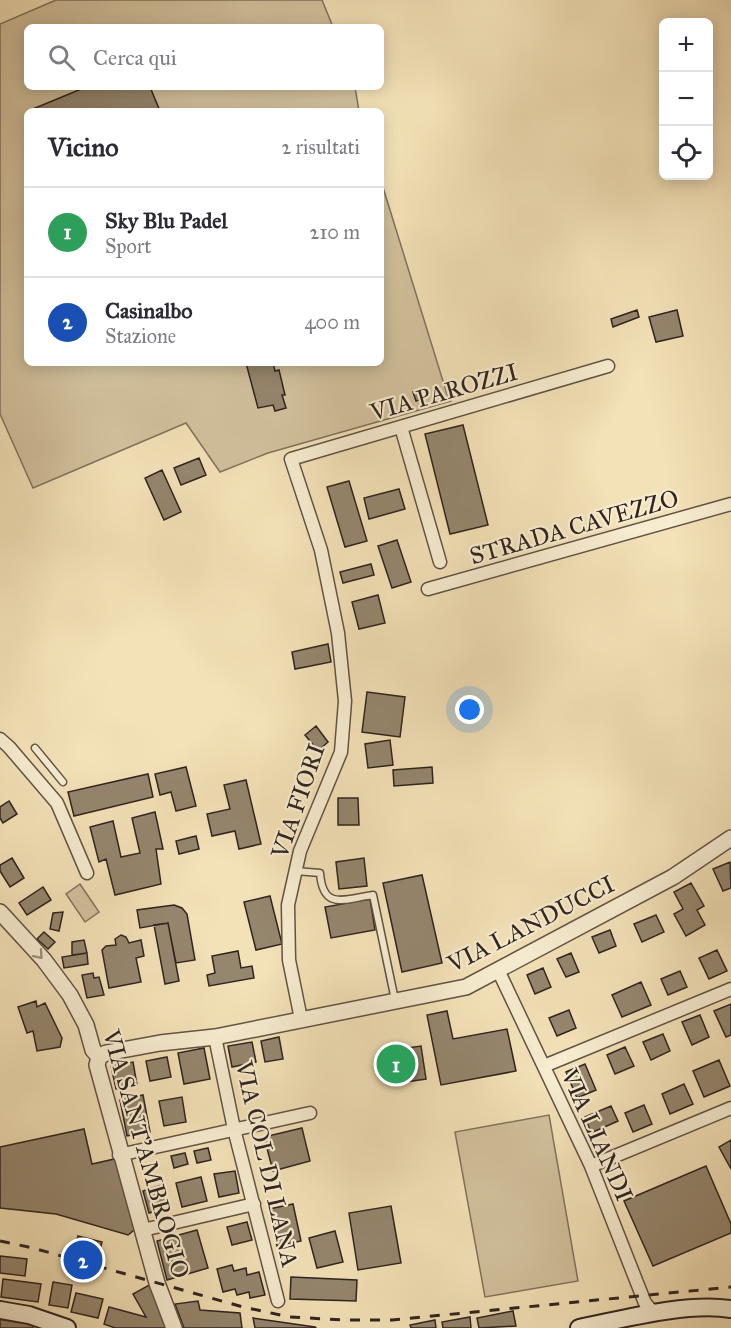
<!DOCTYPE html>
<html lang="it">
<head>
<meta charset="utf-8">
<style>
  body { margin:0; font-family:"IM FELL Great Primer",serif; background:#f2f2f3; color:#2b2b33 }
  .controls { position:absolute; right:18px; top:18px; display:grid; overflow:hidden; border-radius:9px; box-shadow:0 3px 15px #0003 }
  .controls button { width:54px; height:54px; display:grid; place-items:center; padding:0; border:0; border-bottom:2px solid #e1e1e2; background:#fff; color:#2b2b33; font:30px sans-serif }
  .you { position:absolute; left:470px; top:710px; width:21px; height:21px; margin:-15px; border:4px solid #fff; border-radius:50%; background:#1a73e8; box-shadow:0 0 0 9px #1a73e833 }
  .badge { display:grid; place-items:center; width:39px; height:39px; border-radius:50%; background:#111827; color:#fff; font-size:20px; font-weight:700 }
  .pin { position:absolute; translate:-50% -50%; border:3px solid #fff; box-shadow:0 2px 6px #0006 }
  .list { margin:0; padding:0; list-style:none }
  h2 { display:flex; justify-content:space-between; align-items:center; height:78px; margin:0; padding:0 24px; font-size:26px }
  h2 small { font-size:20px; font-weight:400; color:#7c7c81 }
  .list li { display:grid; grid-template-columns:39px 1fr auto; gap:18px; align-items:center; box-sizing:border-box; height:90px; padding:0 24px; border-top:2px solid #e1e1e2 }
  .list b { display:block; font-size:22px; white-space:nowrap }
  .list p { margin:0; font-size:20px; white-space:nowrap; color:#7c7c81 }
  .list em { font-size:20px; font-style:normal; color:#7c7c81 }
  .icon { flex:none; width:33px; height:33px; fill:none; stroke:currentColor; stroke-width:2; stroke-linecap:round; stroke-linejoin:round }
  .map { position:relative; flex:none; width:731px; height:1328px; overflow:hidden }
  .search { position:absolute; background:#fff; box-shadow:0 3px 15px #0003; left:24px; top:24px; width:360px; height:66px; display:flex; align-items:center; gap:15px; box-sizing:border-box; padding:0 21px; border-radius:9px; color:#7c7c81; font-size:22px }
  .panel { position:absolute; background:#fff; box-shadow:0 3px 15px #0003; left:24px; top:108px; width:360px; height:258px; border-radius:9px }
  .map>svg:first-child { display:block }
  .green { fill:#d2c19d; stroke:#81725e; stroke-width:1.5 }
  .building { fill:#95866e; stroke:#30241f; stroke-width:1.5 }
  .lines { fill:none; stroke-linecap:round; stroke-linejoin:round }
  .service-casing { stroke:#615345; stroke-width:9 }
  .minor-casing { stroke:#615345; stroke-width:15 }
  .tertiary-casing { stroke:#615345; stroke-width:18 }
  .secondary-casing { stroke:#30241f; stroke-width:20 }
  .service { stroke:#f7ecd0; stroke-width:6 }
  .minor { stroke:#f7ecd0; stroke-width:12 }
  .tertiary { stroke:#f7ecd0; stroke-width:15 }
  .secondary { stroke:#f7ecd0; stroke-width:16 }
  .rail { stroke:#30241f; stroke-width:3; stroke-dasharray:10 10; stroke-linecap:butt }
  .oneway { stroke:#9d9280 }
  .labels { text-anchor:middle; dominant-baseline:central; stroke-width:4.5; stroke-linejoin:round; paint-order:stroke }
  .street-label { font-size:24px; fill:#30241f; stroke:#f7ecd0 }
</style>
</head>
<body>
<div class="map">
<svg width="731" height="1328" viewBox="0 0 731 1328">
  <rect width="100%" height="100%" fill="#f3e1b7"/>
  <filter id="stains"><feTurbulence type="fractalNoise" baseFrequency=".00333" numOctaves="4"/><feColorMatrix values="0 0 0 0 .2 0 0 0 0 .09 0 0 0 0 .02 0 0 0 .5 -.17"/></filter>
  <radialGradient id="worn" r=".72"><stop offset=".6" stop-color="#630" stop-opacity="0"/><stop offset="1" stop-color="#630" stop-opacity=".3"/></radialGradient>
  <!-- green -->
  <path class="green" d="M56,0H322L333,27H27V87H355L359,111H27V363H381V181L447,394L451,401L268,453L220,472L186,423L33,488L0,414V24Z
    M80,884L99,912L85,922L66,894Z
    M549,1115L578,1281L485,1297L455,1132Z"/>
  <!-- building -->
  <path class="building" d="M86,87H150L160,111H28Z
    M637,310L639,317L613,327L611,319Z
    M677,310L683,336L656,342L649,317Z
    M246,363H273L275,371L279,370L285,395H282L286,408L275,411L273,405L258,408Z
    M424,388L426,398L416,401L413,392Z
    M463,425L488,525L450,534L425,434Z
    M199,458L206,475L181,485L174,468Z
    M162,470L181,512L164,520L145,478Z
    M349,481L367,541L345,547L327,487Z
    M399,489L405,509L369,519L364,498Z
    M397,540L411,582L392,588L378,546Z
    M371,564L374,575L343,583L340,572Z
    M378,595L385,623L359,629L352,602Z
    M328,644L331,662L295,669L292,652Z
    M367,692L405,697L400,737L362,732Z
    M316,726L328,742L318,751L305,735Z
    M390,740L393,765L368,768L365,744Z
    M186,767L196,806L176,811L171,792L160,795L155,774Z
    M432,767L433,783L394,786L393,770Z
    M148,774L153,797L74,816L68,792Z
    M246,780L261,844L239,849L235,831L212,836L207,814L230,809L224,785Z
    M338,798H358L359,825H338Z
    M9,801L17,814L3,823L0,818V807Z
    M155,812L163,849H156L161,884L115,895L106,859L99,862L90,827L113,821L121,857L140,853L132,818Z
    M196,836L199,849L179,854L176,841Z
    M12,858L24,878L10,887L0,871V865Z
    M364,858L367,886L339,889L336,862Z
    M730,862L731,888L723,891L713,869Z
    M422,875L442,963L402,972L383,883Z
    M691,883L704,906L697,910L705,925L686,936L674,914L683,909L674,892Z
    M43,887L51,900L27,915L19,903Z
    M270,896L282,944L256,950L244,902Z
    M370,899L375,930L331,938L325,907Z
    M174,905L182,908L187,914L195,960L176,963L168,923L140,928L137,910Z
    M63,912L59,931L50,929L53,913Z
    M656,915L664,932L642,942L634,924Z
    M168,923L179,981L165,984L154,925Z
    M610,930L616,946L599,953L592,937Z
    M44,932L55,942L48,949L37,939Z
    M121,935L126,937L129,943L141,940L144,956L136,958L141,982L109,988L102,950L106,946L116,945L115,939Z
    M84,940L87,953L72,955V942Z
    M717,950L727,971L709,979L699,958Z
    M238,951L241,968L252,966L254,978L209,986L207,975L215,973L212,956Z
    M87,953L88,964L64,968L62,957Z
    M571,953L579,972L566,977L557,959Z
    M543,968L551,987L535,994L527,975Z
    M680,971L687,987L668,995L661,979Z
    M93,973L94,978L99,977L104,995L87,998L82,975Z
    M641,982L651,1005L622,1017L612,995Z
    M36,1001L37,1007L45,1003L62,1038L60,1047L37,1051L33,1031L27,1033L18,1007Z
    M731,1004V1035L726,1037L714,1011Z
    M569,1010L576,1028L557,1036L549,1018Z
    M447,1011L453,1039L507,1029L516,1071L441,1085L427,1015Z
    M700,1015L709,1037L692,1045L682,1022Z
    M663,1034L670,1051L651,1060L643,1042Z
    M279,1037L283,1059L265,1062L261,1041Z
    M252,1042L256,1062L232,1067L228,1046Z
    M421,1046L426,1079L392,1084L387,1051Z
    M625,1047L634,1066L615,1074L607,1055Z
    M204,1048L210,1079L184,1084L178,1053Z
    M167,1057L171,1077L150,1081L146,1061Z
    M719,1060L730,1086L704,1097L693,1071Z
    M133,1062L137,1085L116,1089L111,1066Z
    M585,1064L596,1090L577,1098L566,1072Z
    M684,1084L693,1104L670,1114L662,1094Z
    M143,1095L150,1132L127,1136L120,1100Z
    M182,1097L186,1122L164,1126L159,1101Z
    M644,1105L652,1124L633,1132L625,1113Z
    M611,1106L618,1121L591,1133L585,1117Z
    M302,1128L310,1161L273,1171L264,1137Z
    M84,1129L92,1164L119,1158L138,1227L128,1235L56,1214L0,1208V1147Z
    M731,1140V1169L719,1147Z
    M208,1148L211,1160L197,1163L194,1151Z
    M185,1153L188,1164L174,1168L171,1156Z
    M706,1166L731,1224V1233L653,1266L624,1201Z
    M235,1171L239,1193L219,1197L214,1174Z
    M201,1177L207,1201L182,1207L176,1183Z
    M162,1185L168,1208L149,1213L143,1191Z
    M293,1204L301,1241L277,1246L269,1209Z
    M391,1206L401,1263L358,1270L349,1213Z
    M247,1222L252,1240L232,1245L227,1227Z
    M197,1230L208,1268L167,1280L157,1241Z
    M335,1231L343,1262L317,1268L309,1238Z
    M78,1236L102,1242L99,1253L75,1247Z
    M0,1256L27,1259L25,1276L0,1273Z
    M232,1265L234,1271L246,1268L247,1275L259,1272L265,1295L250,1298L249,1292L237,1295L235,1289L223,1292L217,1269Z
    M291,1277L357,1280L356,1301L290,1299Z
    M3,1279L41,1284L38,1302L1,1297Z
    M53,1282L72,1285L68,1308L49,1305Z
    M151,1284L169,1328H115L104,1324L109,1307L146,1317L133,1294Z
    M76,1293L103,1299L98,1318L71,1312Z
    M198,1301L200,1310L240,1313L242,1328H184L175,1304Z
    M513,1311L516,1326L479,1328L477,1318Z
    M0,1315L34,1322L33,1328H0Z
    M470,1317L471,1328H443L442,1322Z
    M253,1318L315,1327L316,1328H255Z
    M435,1320L436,1328H411L410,1325Z"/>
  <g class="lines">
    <defs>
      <path id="service" d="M35,748L63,782
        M296,871L320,873C323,911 344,899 373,895L395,1000"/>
      <path id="minor" d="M401,427L440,562
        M428,589L731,504
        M0,739L9,747L57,803L87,873
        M498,970L591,1166L645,1303L651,1310L659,1312
        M301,1019L289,960L288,905L300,851L341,752L345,701L338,633L321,550L291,459L608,366
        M215,1037L234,1129L278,1301
        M544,1066L731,989
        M119,1155L310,1113
        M591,1166L731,1108
        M143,1230L254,1204"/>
      <path id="tertiary" d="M0,912L44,960L70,995L86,1025L93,1050L99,1057
        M99,1057L106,1053L160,1043L215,1037L466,987L673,877L731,838
        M99,1057L97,1065L157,1283L174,1328"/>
      <path id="secondary" d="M0,1310L29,1315L67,1328
        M579,1328C623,1319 687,1302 731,1309"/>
    </defs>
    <!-- service casing -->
    <use href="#service" class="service-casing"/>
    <!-- minor casing -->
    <use href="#minor" class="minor-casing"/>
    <!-- tertiary casing -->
    <use href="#tertiary" class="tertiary-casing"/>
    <!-- secondary casing -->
    <use href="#secondary" class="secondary-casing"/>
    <!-- service -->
    <use href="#service" class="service"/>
    <!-- minor -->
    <use href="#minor" class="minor"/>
    <!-- tertiary -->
    <use href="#tertiary" class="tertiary"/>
    <!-- secondary -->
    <use href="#secondary" class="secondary"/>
    <!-- rail -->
    <path class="rail" d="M0,1241L33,1248L243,1307L290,1317L345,1320H392L731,1287"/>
  </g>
  <!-- one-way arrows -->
  <defs><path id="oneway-chevron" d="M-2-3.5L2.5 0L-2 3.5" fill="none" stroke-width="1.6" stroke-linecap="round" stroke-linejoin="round" transform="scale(1.5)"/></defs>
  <use class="oneway" href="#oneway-chevron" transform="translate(39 955) rotate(49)"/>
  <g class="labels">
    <!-- street labels -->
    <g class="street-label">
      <text transform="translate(444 392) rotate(-16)">VIA PAROZZI</text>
      <text transform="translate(574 527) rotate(-16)">STRADA CAVEZZO</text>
      <text transform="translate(298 801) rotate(-71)">VIA FIORI</text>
      <text transform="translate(531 924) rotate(-27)">VIA LANDUCCI</text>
      <text transform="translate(597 1135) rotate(66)">VIA LIANDI</text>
      <text transform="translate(146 1154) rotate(74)">VIA SANT'AMBROGIO</text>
      <text transform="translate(267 1164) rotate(77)">VIA COL DI LANA</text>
    </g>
  </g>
  <rect width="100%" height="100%" filter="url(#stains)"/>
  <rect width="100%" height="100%" fill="url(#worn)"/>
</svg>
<div class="controls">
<button>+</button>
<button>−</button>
<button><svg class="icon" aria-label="locate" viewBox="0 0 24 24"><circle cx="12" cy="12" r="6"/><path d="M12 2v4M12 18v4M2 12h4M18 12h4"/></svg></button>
</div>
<div class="you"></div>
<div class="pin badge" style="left:396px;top:1064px;background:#2e9e5b">1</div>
<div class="pin badge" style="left:83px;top:1260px;background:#1a4fb4">2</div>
<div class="search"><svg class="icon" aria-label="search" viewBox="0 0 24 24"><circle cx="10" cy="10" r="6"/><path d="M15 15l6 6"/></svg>Cerca qui</div>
<section class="panel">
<h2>Vicino<small>2 risultati</small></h2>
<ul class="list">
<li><span class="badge" style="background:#2e9e5b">1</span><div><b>Sky Blu Padel</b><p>Sport</p></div><em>210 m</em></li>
<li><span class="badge" style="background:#1a4fb4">2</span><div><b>Casinalbo</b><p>Stazione</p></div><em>400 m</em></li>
</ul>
</section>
</div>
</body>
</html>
